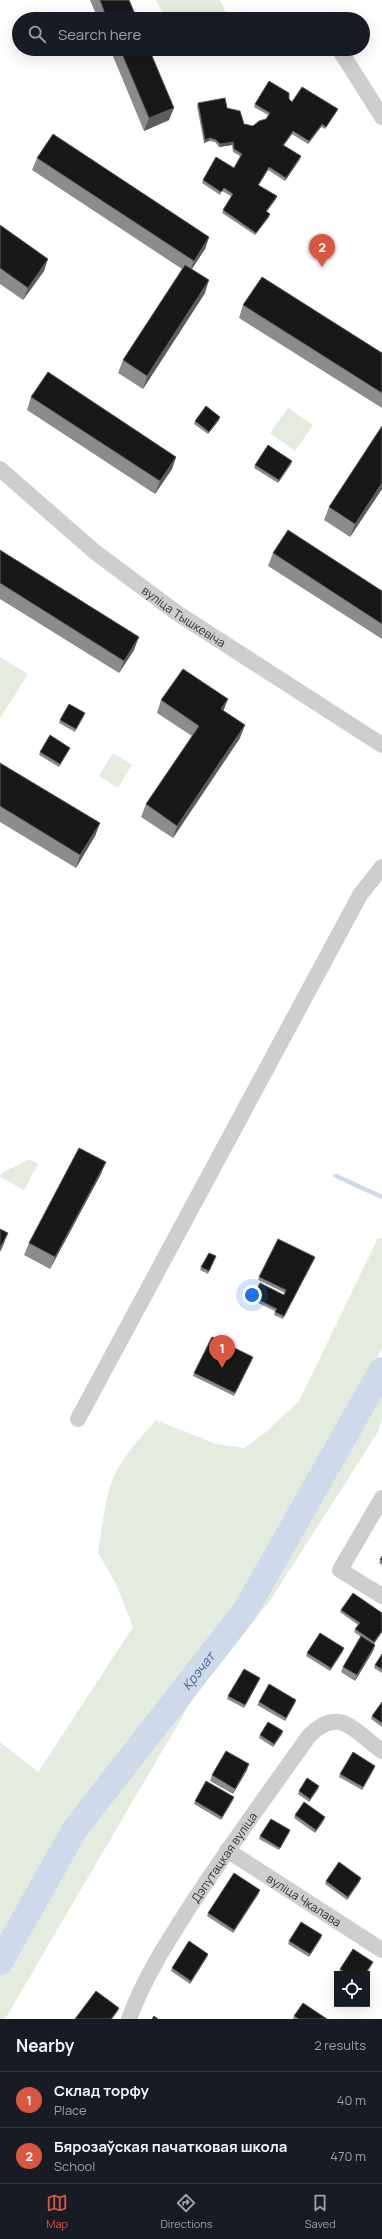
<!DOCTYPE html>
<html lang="en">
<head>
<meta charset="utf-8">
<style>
  body { margin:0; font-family:Manrope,sans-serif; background:#20242c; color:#f1f3f6 }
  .controls { position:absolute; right:12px; bottom:12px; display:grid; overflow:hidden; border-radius:0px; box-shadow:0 4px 16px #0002 }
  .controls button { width:36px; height:36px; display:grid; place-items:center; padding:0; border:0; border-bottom:1px solid #363941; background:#171b24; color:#f1f3f6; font:20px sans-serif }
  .you { position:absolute; left:252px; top:1295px; width:14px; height:14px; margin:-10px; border:3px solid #fff; border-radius:50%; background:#1a73e8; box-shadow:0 0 0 6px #1a73e833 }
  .badge { display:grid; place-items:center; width:26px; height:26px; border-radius:50%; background:#d95741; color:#fff; font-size:13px; font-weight:700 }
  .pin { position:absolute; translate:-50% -33px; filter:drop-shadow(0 1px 2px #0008) }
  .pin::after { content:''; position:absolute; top:21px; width:14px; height:12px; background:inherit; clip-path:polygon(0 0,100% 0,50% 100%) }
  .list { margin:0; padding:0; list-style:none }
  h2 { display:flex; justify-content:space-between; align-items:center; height:52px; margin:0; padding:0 16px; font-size:17px }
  h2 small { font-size:13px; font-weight:400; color:#9ea1a6 }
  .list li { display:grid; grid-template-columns:26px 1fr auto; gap:12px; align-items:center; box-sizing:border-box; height:56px; padding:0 16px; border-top:1px solid #363941 }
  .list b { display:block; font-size:15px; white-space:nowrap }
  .list p { margin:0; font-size:13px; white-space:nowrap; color:#9ea1a6 }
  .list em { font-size:13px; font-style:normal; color:#9ea1a6 }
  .icon { flex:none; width:22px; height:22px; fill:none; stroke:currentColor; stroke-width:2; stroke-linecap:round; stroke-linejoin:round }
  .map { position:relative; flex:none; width:382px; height:2019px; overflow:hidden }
  .search { position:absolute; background:#171b24; box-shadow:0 4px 16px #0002; left:12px; right:12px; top:12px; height:44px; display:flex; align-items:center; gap:10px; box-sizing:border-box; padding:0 14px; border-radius:22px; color:#9ea1a6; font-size:15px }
  .sheet { height:164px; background:#171b24 }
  nav { display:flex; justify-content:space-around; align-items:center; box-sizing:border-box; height:56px; border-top:1px solid #363941; background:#171b24; font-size:11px; color:#9ea1a6 }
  nav a { display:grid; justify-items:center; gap:2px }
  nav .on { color:#d95741 }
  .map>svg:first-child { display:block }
  .green { fill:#e4ece0 }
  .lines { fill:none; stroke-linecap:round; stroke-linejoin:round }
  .stream { stroke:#ced9ea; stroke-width:4.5 }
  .river { stroke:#ced9ea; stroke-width:26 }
  .minor { stroke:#cecece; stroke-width:16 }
  .wall { fill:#8c8c8c }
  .shaded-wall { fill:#5d5d5d }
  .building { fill:#181818; stroke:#5d5d5d }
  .labels { text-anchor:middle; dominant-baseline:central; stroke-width:4; stroke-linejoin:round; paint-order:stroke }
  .street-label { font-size:12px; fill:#313131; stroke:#fff }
  .water-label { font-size:13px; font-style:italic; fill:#44618d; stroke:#fff }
</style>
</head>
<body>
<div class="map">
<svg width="382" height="2019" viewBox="0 0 382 2019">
  <rect width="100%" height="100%" fill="#fff"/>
  <!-- green -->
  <path class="green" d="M156,0H220L229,19H165Z
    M288,408L313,425L295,451L270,433Z
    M0,657L28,674L0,718Z
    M113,753L132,765L118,788L99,776Z
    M30,1159L38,1164L24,1190L0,1177L2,1173Z
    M378,1238L382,1239V1348L369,1374L382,1382V1419L378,1432L268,1604L225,1644L5,2019H0V1742L38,1772L133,1627L116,1584L98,1553C102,1531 105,1494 115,1474C125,1454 141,1437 156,1420L216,1444L244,1448L265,1433L299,1401Z"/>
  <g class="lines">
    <!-- stream -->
    <path class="stream" d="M336,1176L382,1197"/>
    <!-- river -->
    <path class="river" id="s1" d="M0,1962L75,1829L245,1611L382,1370"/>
    <!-- minor -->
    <g class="minor">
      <path d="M339,49L382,117"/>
      <path id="s2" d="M0,469L95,552L177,613L382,745"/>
      <path d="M78,1419L360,895L382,867"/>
      <path d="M382,1498L340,1570L382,1596"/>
      <path id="s3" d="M227,1850L382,1950"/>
      <path id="s4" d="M129,2019C144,1978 167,1942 191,1905C229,1847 269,1792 309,1736C339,1705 354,1731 382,1751"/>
    </g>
  </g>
  <!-- wall -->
  <path class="wall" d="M90,0H129L137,19H98Z
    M110,49H149L169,120L144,131Z
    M289,99L292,102L337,111L325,129L321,127L308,144L292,134L284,145L300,159L285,181L268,170L259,185L276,199L266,212L269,217L255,235L222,213L231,196L222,191L220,195L202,183L203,180L234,168L240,156L233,152L232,145L219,147L215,142L209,141L204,143L197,106L198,103L227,108L244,124L253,126L266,119L268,115L254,107L255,104Z
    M37,158L209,237L205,249L192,269L205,293L143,389L118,373L123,360L182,269L32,170Z
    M0,225L44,271L23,300L0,284Z
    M243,305L382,353V408L239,318Z
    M31,397L176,457L172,469L155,494L27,410Z
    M219,420L208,434L194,424L195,421Z
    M291,464L278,483L254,468L255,465Z
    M382,489L350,537L324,520L329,507Z
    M0,550L134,650L119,673L0,599Z
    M273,553L382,591V639L268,566Z
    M161,700L223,711L240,738L173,838L141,817L146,804L192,736L157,713Z
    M84,716L75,732L59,723L60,720Z
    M69,750L59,767L39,755L40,752Z
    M0,763L100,823L95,836L76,868L0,822Z
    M101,1174L50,1269L24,1255L29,1243Z
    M216,1256L208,1274L200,1270L201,1267Z
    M315,1257L283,1319L274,1315L275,1311L252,1300L253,1297L284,1295L285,1293L258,1280L259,1277Z
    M252,1360L234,1396L193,1376L194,1373Z
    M382,1556V1565L379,1563Z
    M341,1610L382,1613V1632L374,1644L375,1645L373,1651L355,1681L341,1672L343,1667L361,1637L354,1632L358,1625L340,1612Z
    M343,1651L330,1671L306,1656L307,1653Z
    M382,1654V1673L374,1668L375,1665Z
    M260,1678L244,1708L227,1699L228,1696Z
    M259,1702L295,1703L285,1721L257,1705Z
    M382,1702V1727L371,1719L372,1716Z
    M282,1734L273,1747L259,1738L260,1735Z
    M374,1769L362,1790L339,1777L340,1774Z
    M247,1770L233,1794L210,1781L212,1775Z
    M318,1789L309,1802L298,1794L299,1791Z
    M233,1800L221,1820L194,1804L195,1801Z
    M295,1815L324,1820L315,1833L294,1818Z
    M290,1830L289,1833L279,1850L259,1839L260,1836Z
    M326,1881H360L347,1900L325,1884Z
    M259,1893L233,1933L207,1916L208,1913Z
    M321,1938L309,1957L288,1944L289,1941Z
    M208,1954L207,1957L190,1984L171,1971L172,1968Z
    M372,1965L366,1974H342L339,1972L340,1969Z
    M294,2016L327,2019H293Z"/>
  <!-- shaded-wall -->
  <path class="shaded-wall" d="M174,108L169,120L144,131L149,118Z
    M322,124L321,127L308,144L309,141Z
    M293,131L292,134L282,148L283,145Z
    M210,138L209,141L204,143L205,140Z
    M233,142L232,145L219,147L220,144Z
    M301,156L300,159L285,181L286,178Z
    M269,167L268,170L257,187L258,185Z
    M277,196L276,199L265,214L266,211Z
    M270,214L269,217L255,235L256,233Z
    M209,237L205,249L189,273L194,261Z
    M48,259L44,271L23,300L28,288Z
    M209,280L205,293L143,389L147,376Z
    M220,417L219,420L208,434L209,432Z
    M176,457L172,469L155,494L160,481Z
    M292,461L291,464L278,483L279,480Z
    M382,483V489L350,537L355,524Z
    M139,637L134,650L119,673L124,661Z
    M228,699L223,712L221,709Z
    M245,725L240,738L173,838L177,826Z
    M70,748L69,750L59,767L60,764Z
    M100,823L95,836L76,868L80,855Z
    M106,1162L101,1174L50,1269L55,1257Z
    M8,1233L3,1246L0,1252V1248Z
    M315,1257L314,1260L283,1319L284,1316Z
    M382,1631V1632L373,1645L374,1642Z
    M375,1645L373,1651L355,1681L357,1675Z
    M344,1648L343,1651L330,1671L331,1668Z
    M260,1678L259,1681L244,1708L245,1705Z
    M296,1700L295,1703L285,1721L286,1718Z
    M283,1731L282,1734L273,1747L274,1744Z
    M249,1764L247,1770L233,1794L235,1789Z
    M375,1766L374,1769L362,1790L363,1787Z
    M319,1786L318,1789L309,1802L310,1799Z
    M234,1797L233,1800L221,1820L222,1817Z
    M325,1817L324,1820L315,1833L316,1830Z
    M290,1830L289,1833L279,1850L280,1848Z
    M361,1878L360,1881L347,1900L348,1897Z
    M260,1890L259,1893L233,1933L234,1930Z
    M322,1935L321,1938L309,1957L310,1954Z
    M208,1954L207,1957L190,1984L191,1981Z
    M119,2008L118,2011L112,2019H111Z"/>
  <!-- building -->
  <path class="building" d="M100,0H129L137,19H107Z
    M120,49H149L174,108L149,118Z
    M269,81L289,93V99L292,102L302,87L338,109L326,127L322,124L309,141L293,131L283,145L301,156L286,178L269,167L258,185L277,196L266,211L270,214L256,233L223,210L233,194L224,188L221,192L203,180L216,157L234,168L242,154L234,149L233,142L220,144L216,140L210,138L205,140L198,103L225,98L227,108L240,111L244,124L253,126L259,121L266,119L270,113L255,104Z
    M53,134L209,237L194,261L37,158Z
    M0,225L48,259L28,288L0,268Z
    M185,265L209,280L147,376L123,360Z
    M262,277L382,353V393L243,305Z
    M48,372L176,457L160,481L31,397Z
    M206,406L220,417L209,432L195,421Z
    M382,426V483L355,524L329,507Z
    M268,445L292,461L279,480L255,465Z
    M288,530L382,591V624L273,553Z
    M0,550L139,637L124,661L0,583Z
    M183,669L228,699L221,709L245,725L177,826L146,804L199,726L161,700Z
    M69,704L85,713L76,729L60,720Z
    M50,735L70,748L60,764L40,752Z
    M0,763L100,823L80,855L0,806Z
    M79,1148L106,1162L55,1257L29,1243Z
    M0,1229L8,1233L0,1248Z
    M278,1239L315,1257L284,1316L275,1312L277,1309L253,1297L260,1283L284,1295L286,1290L259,1277Z
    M209,1253L216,1256L209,1271L201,1267Z
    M212,1337L253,1357L235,1393L194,1373Z
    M382,1556V1561L380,1560Z
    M353,1593L382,1613V1631L374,1642L355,1629L360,1623L341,1610Z
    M320,1633L344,1648L331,1668L307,1653Z
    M361,1636L375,1645L357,1675L343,1667Z
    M382,1654V1669L375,1665Z
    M244,1669L260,1678L245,1705L228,1696Z
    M269,1684L296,1700L286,1718L259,1702Z
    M382,1702V1723L372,1716Z
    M268,1722L283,1731L274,1744L260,1735Z
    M226,1751L249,1764L235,1789L212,1775Z
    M353,1752L375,1766L363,1787L340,1774Z
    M307,1778L319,1786L310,1799L299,1791Z
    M206,1781L234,1797L222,1817L195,1801Z
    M304,1802L325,1817L316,1830L295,1815Z
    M271,1819L290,1830L280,1848L260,1836Z
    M339,1862L361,1878L348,1897L326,1881Z
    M234,1873L260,1890L234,1930L208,1913Z
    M301,1922L322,1935L310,1954L289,1941Z
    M189,1941L208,1954L191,1981L172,1968Z
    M353,1949L373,1962L365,1974H347L340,1969Z
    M96,1991L119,2008L111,2019H75Z
    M303,2003L327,2019H299L294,2016Z
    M154,2016L158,2019H152Z"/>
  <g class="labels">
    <!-- street labels -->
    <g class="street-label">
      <text stroke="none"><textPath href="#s2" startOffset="236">вуліца Тышкевіча</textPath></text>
      <text stroke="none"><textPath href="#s4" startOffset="188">Дэпутацкая вуліца</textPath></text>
      <text stroke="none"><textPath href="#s3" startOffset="92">вуліца Чкалава</textPath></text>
    </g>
    <!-- water labels -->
    <g class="water-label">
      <text stroke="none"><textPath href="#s1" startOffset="353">Крэчат</textPath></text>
    </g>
  </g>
</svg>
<div class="controls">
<button><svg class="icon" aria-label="locate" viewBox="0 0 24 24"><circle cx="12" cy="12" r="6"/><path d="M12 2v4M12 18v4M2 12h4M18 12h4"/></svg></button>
</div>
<div class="you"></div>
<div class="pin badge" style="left:222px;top:1368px">1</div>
<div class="pin badge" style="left:322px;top:267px">2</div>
<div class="search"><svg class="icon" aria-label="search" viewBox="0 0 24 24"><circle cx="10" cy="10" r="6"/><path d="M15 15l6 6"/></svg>Search here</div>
</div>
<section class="sheet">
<h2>Nearby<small>2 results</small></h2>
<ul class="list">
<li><span class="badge">1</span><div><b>Склад торфу</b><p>Place</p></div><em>40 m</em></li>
<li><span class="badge">2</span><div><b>Бярозаўская пачатковая школа</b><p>School</p></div><em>470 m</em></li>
</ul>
</section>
<nav>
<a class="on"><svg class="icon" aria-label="map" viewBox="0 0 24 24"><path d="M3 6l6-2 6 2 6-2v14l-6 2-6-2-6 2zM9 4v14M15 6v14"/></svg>Map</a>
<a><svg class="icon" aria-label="directions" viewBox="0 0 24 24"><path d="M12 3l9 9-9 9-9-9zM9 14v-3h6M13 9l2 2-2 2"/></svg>Directions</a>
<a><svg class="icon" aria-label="saved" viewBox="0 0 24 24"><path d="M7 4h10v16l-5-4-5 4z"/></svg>Saved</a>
</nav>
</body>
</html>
